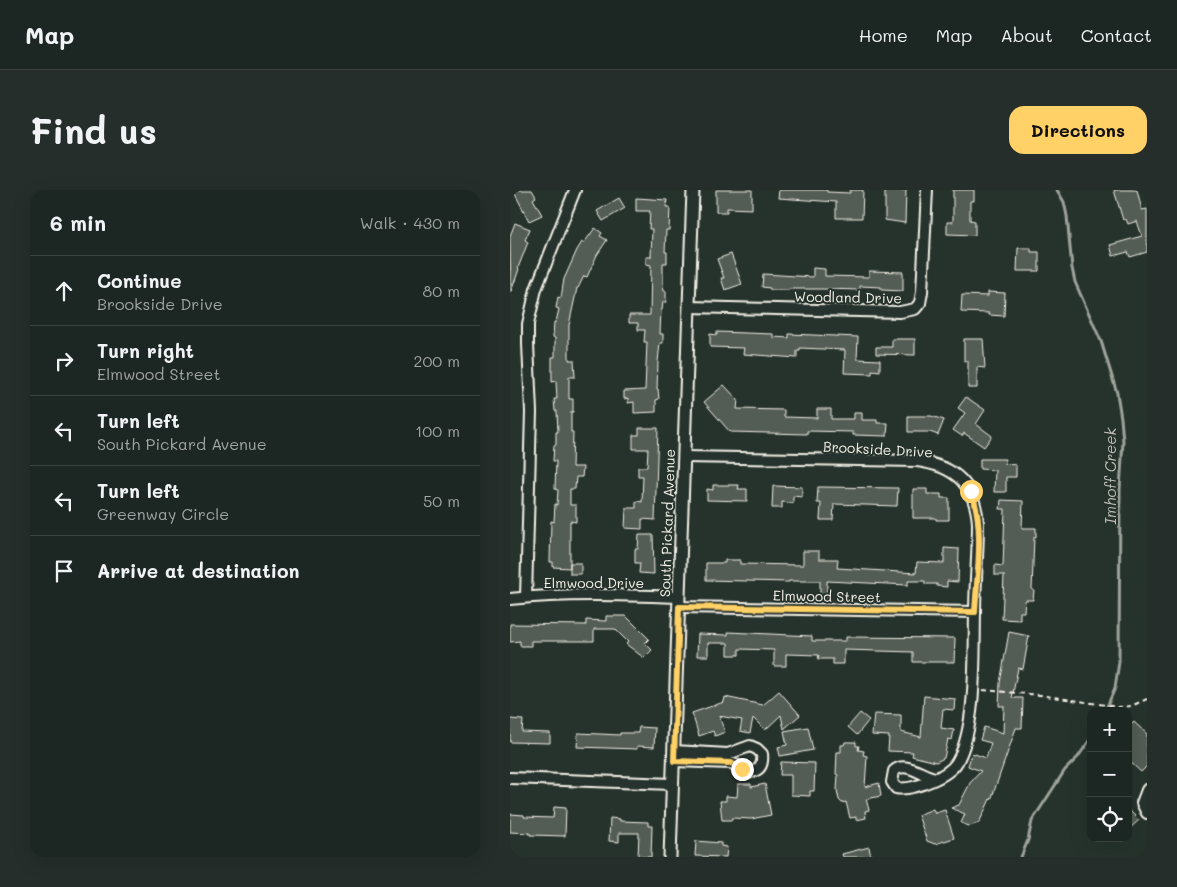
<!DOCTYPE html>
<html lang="en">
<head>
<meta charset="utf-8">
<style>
  body { margin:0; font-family:Mali,sans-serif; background:#252e2a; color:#f1f3f6 }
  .controls { position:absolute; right:15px; bottom:15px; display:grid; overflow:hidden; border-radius:10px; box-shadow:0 5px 20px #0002 }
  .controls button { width:45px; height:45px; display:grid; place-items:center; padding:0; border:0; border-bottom:1px solid #3a4340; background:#1c2622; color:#f1f3f6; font:25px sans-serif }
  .stop { position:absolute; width:15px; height:15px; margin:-11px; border:4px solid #ffd166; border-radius:50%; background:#fff }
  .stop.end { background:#ffd166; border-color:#fff; box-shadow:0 1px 5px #0008 }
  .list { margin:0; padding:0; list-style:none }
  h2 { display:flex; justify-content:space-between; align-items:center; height:65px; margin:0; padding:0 20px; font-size:21px }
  h2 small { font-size:16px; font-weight:400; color:#a0a5a5 }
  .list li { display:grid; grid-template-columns:32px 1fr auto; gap:15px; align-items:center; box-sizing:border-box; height:70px; padding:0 20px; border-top:1px solid #3a4340 }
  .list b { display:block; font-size:19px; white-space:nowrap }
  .list p { margin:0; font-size:16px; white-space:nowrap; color:#a0a5a5 }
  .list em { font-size:16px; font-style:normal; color:#a0a5a5 }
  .icon { flex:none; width:28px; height:28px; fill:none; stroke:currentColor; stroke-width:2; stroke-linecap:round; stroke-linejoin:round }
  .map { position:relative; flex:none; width:637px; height:667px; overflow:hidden; border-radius:15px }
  header { display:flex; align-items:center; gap:30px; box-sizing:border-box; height:70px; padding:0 25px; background:#1c2622; border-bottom:1px solid #3a4340 }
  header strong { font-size:24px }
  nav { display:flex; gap:28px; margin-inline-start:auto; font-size:18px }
  .intro { display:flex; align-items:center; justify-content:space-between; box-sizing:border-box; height:120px; padding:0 30px }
  h1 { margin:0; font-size:35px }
  .button { padding:12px 22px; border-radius:15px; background:#ffd166; color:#111; font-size:18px; font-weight:700 }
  main { display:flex; gap:30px; padding:0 30px }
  aside { flex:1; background:#1c2622; border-radius:15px; box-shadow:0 5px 20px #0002 }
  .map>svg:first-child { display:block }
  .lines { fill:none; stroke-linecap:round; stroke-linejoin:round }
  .stream { stroke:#9fa39b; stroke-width:3 }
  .building { fill:#525c55; stroke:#f4f1e8 }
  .minor-casing { stroke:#f4f1e8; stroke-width:14 }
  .tertiary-casing { stroke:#f4f1e8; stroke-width:15 }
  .path { stroke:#f4f1e8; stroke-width:2; stroke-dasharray:5 4; stroke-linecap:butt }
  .minor { stroke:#26332d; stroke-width:10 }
  .tertiary { stroke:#26332d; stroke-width:11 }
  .route { stroke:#ffd166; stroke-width:6 }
  .labels { text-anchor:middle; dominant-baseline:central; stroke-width:4; stroke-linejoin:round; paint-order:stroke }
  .street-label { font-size:14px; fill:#f4f1e8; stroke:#26332d }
  .water-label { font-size:15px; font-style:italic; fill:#bcbdb5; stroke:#26332d }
</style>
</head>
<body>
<header>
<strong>Map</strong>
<nav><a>Home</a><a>Map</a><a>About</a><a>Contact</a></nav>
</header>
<div class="intro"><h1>Find us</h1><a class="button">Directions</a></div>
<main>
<aside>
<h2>6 min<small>Walk · 430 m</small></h2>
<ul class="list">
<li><svg class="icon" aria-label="ahead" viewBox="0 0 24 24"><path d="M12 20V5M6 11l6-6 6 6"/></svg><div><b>Continue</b><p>Brookside Drive</p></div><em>80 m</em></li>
<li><svg class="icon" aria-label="right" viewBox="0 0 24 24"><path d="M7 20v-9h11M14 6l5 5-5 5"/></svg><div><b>Turn right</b><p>Elmwood Street</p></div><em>200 m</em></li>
<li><svg class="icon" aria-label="left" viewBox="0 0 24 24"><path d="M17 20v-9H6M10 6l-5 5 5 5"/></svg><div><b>Turn left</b><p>South Pickard Avenue</p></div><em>100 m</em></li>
<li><svg class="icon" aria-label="left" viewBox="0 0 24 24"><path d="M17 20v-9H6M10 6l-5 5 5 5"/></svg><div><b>Turn left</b><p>Greenway Circle</p></div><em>50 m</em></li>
<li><svg class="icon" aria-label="arrive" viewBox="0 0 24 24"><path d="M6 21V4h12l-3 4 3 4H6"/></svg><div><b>Arrive at destination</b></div></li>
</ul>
</aside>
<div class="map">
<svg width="637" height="667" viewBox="0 0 637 667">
  <rect width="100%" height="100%" fill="#26332d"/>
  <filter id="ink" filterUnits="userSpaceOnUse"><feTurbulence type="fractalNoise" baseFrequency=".02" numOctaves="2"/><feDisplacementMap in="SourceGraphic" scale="10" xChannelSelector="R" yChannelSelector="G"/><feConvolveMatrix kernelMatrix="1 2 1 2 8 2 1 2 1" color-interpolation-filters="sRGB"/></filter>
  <g filter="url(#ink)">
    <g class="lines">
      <!-- stream -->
      <path class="stream" d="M547,0L554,12L557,26L562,78L565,92L591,151L607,203L611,228L613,251L610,299L609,472L605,498L595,521
        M511,667L518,650L522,631L555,580L568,567L581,548"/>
    </g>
    <!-- building -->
    <path class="building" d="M3,0H22L26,7L23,9L32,25L19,31Z
      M206,0H242V19L217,18V22H206Z
      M269,0H317V2L340,3V0H353L352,28H326V12L268,8Z
      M375,0H396L395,33L375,30Z
      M443,0H464V11H460V30L465,31V45L437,44V32H443Z
      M604,0H627L632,20L637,19V62L620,67L618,62L603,66L600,55L632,46L627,31L618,34L616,29L613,30Z
      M109,8L115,18L93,31L87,21Z
      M126,8L157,10L156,17H160L159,40H156L155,62H157V73H153V93L154,101H156V112H153L152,120H151L150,144H153V153H150L148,172L147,199H148L149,209L146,210V222L124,223V212L118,213V208L114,209V201L135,200L137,152H134L135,140H128V133H119V125H140L141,75L136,74V67H141L142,39H139L140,21H126Z
      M5,33L20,39L15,50L18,52L8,78L9,79L1,102L0,46Z
      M85,38L92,43L90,46L97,50L87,65L77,87L74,86L68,98H67L59,135V170H64L65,187H59V209H63V222H61V242H63L62,277H73L72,287H66L65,299H60V315H66V332L60,331V378L43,377V372H40L41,331L44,332L45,314L47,315L48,300L45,299L46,271H43L44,255H46V242H48L47,221H45L44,209H47L46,191L42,192V167H45V148L43,147L44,132H46L49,119L46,118L48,107L51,108L54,89L67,60L72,52L74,53Z
      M508,58H521V62H529V81H507Z
      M221,64L232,94L215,100L211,88H214L207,69Z
      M303,78L315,79V86L359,87V81L393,82V101L371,100V97L350,96V100L315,99H279V100H260V98L252,97L253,84L303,87Z
      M478,102L495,103L494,126L479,125V123L451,122L452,105L478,106Z
      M207,142L263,144V147L279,148V144L348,147L347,169L370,170V181L362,180V184L334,183L335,160L290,158V161H287V168L233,164L234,158L200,157V144L207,145Z
      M382,149H405V165L366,164V157H382Z
      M454,149H473L475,178L467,177V198H458V171H454Z
      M214,195L228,210L227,219L274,220V227L307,228V219H321V229H344V223H352V230H367V233H378L377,246L343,245V242L297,241V244L220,242L194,212Z
      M456,207L475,220L466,234L482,246L474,257L454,243L452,246L443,240L455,223L448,218Z
      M398,226H421L434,230L428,245L420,242H398Z
      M129,238H148L145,330L132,329V339L115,338L116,318H126V311L132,312L133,286H128V277H137L138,259H123V245H129Z
      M470,269H495V274L506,275V287H496V302H484L485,280L470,279Z
      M203,295H229L228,299H237V311L197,310V299L203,300Z
      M263,296L292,297V307L283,306V313L272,312V318H262Z
      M308,297L388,298L387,316L324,314L323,330H310L311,313H307Z
      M403,299H417V304H431V308H439V330H426V328H403Z
      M491,310L513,311L512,338H526V347H524L522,400H524L523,410H515L514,422H510V430L492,429L494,385H485V375L493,376L495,319H490Z
      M129,345H143L144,384L129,383L130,373H125V359H128Z
      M434,358L449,359L448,392L437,391V397L427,396V394H415V391H398V395L317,391V410H310V391H279V392L196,390V373H215V370H230V374L293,375V361H309V369H328L327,378L406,383L407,372L434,373Z
      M60,373H71V384H60Z
      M96,426H116L139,449L135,453L142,460L134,468L116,454L118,452L105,439H84V451H21V456H10V451L0,452V434L76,435V430L96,431Z
      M218,442L302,446V451H336V447L445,448L444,472H403V462L334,460V474H323V469H308L309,465L276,464V476H264V460L229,459V465H218V453H198V466H187L188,444L218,445Z
      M499,442L519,446L513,479L508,478L502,508H513L512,538H506L481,610L480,609L469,633L459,636L451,633L455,624L441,618L449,615L460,593L471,581L458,576L462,563L476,568L481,553L470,550L474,537L493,543L494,516H489L490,493Z
      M269,501L290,525L274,539L271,525L255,540L243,528L240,543L230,541L232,530L209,526L215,542L205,546L203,541L189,546L182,523L214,512L215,507L253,515Z
      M414,506L445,509L444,520L433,519L431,538L444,540L442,550L438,549L434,568L426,572L402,566L403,562L378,561L379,546L362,545L364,524L391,525V542L411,547Z
      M350,523L359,530L347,545L338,537Z
      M0,529L13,530L12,542L40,543V553L0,552Z
      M624,532L637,544V576L631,582L618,570V538Z
      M129,537L145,538L144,557L127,556V559L67,557L68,543L110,545V543H128Z
      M298,537L303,560L270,566L268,557L277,555L274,541Z
      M335,552H346V556H349L348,560L354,561L353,565L357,566L355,597L369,593L371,606L356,609L359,620L355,621L356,628L346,630V627L340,628L336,612L332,613L329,610L327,600L328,585L326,584L327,562H331V555H334Z
      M271,572L305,573L304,601H300V606L281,605V585H270Z
      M228,594H241V597L255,594L261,625L241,629L222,628V630H212L210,611H216V606L227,607Z
      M44,617L56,618L55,646L20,645V643L0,642V624L14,625V627L43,628Z
      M423,619L425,623L435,620L444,648L425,654L417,651L408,625Z
      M618,619L629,630L618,640Z
      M100,628L110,629V631L138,632V636H142L141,667H128L129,643H109V652L99,651Z
      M186,651L211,653V656L217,657L216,667L185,666Z
      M359,657L361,667H333L332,664Z"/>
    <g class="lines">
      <defs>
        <path id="minor" d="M179,117L390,122L405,119L410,113L412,102L417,0
          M174,267L407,271C445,276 465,294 468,333C468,363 465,394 465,424C464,465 467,536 447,572C439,586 403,601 386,598L382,592L384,581C396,570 413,587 426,588
          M16,407L21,222L18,154V134L26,99L65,0
          M0,409C56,403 112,405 169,407
          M169,417L465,422
          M164,571L221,573L241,582C251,580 253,573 252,564L247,559L240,556L218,564L164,561
          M0,588L162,594
          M637,600L632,613L637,623"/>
        <path id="tertiary" d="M160,667L183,0"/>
      </defs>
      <!-- minor casing -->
      <use href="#minor" class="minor-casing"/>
      <!-- tertiary casing -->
      <use href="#tertiary" class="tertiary-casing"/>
      <!-- path -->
      <path class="path" d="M473,500L530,505L608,517L621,516L637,509"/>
      <!-- minor -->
      <use href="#minor" class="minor"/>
      <!-- tertiary -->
      <use href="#tertiary" class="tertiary"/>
    </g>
  </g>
  <g class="lines" filter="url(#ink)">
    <!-- route -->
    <path class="route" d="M232,579L221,573L164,571L169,417L465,422C467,384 475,336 461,301"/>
  </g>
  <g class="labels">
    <!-- street labels -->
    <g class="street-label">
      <text transform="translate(338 107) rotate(1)">Woodland Drive</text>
      <text transform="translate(368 259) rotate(3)">Brookside Drive</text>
      <text transform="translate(157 333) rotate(-88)">South Pickard Avenue</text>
      <text x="84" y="392">Elmwood Drive</text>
      <text transform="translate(317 406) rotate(1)">Elmwood Street</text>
    </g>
    <!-- water labels -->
    <g class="water-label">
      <text transform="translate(600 286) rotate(-90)">Imhoff Creek</text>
    </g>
  </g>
</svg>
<div class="controls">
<button>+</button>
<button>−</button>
<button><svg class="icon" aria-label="locate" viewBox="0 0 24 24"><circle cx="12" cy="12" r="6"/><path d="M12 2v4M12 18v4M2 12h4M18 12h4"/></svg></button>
</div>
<div class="stop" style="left:461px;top:301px"></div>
<div class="stop end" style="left:232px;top:579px"></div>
</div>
</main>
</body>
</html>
